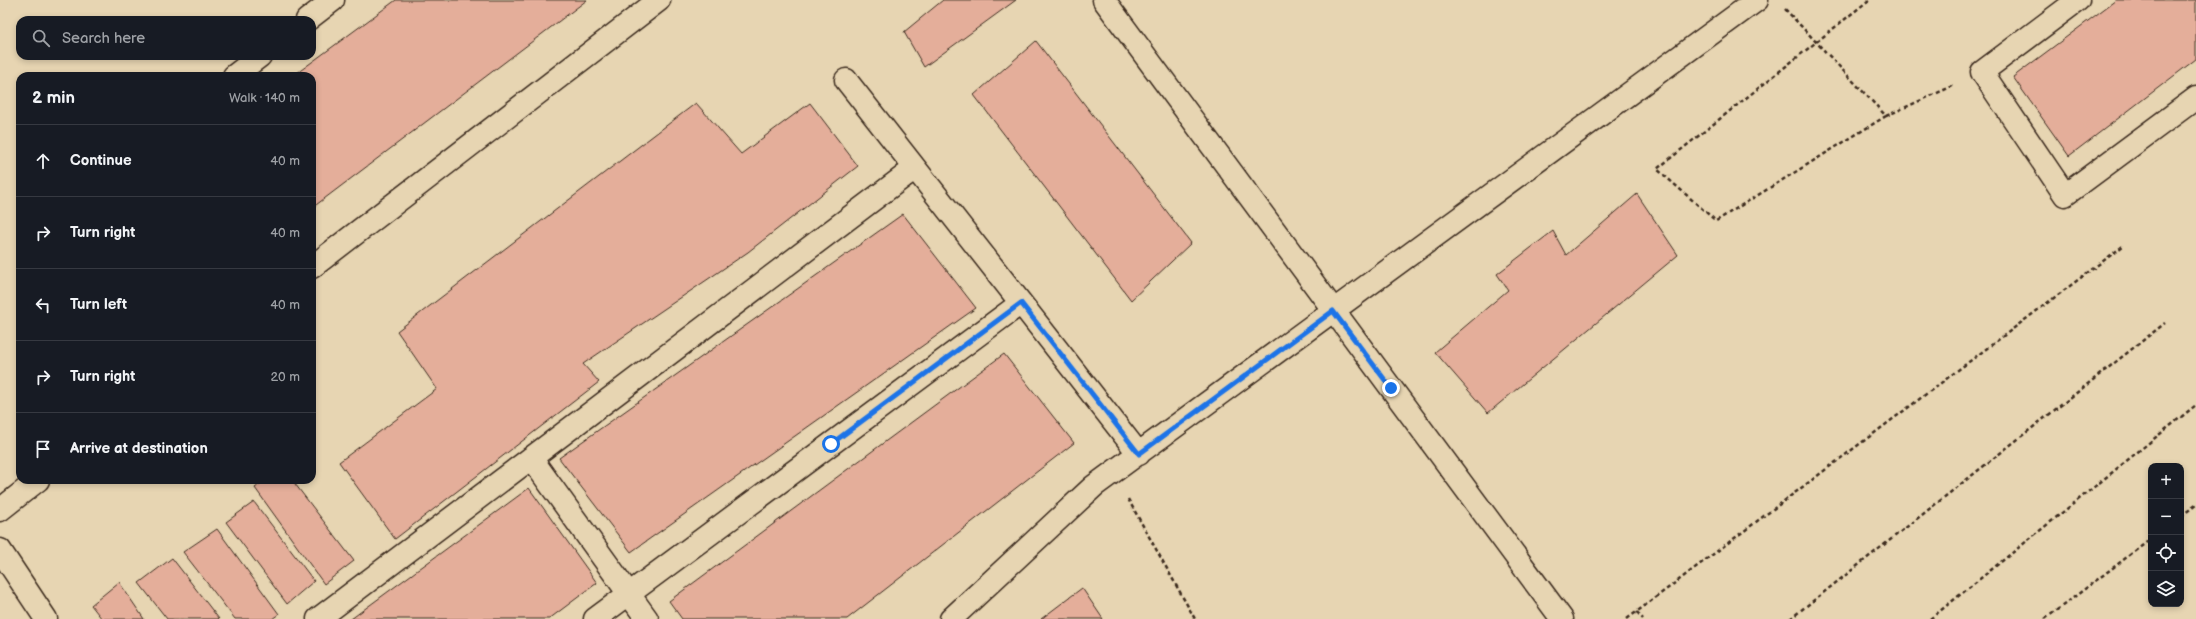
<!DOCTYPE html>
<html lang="en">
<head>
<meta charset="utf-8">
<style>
  body { margin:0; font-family:"Balsamiq Sans",sans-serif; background:#20242c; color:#f1f3f6 }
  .controls { position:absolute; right:12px; bottom:12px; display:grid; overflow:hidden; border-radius:8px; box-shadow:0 2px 6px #0003 }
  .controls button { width:36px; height:36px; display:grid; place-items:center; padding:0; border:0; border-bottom:1px solid #363941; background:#171b24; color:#f1f3f6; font:20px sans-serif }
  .stop { position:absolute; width:12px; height:12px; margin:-9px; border:3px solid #1a73e8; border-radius:50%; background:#fff }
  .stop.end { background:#1a73e8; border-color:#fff; box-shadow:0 1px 4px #0008 }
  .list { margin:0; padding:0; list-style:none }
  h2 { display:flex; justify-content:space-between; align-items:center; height:52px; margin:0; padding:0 16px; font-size:17px }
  h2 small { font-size:13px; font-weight:400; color:#9ea1a6 }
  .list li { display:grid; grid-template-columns:26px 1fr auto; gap:12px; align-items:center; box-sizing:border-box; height:72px; padding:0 16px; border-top:1px solid #363941 }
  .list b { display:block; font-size:15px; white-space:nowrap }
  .list em { font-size:13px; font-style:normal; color:#9ea1a6 }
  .icon { flex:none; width:22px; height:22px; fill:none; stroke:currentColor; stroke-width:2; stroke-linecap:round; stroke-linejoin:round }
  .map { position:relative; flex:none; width:2196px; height:619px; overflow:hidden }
  .search { position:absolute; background:#171b24; box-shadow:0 2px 6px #0003; left:16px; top:16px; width:300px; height:44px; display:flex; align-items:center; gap:10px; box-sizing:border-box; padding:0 14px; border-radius:12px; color:#9ea1a6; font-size:15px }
  .panel { position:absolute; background:#171b24; box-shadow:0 2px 6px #0003; left:16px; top:72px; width:300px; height:412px; border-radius:12px }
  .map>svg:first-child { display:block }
  .building { fill:#e4ae9a; stroke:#3b2a1e }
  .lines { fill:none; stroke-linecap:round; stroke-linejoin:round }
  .minor-casing { stroke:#3b2a1e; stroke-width:25 }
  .path { stroke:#3b2a1e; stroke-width:2.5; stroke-dasharray:4 3; stroke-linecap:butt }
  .minor { stroke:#e7d5b2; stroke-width:22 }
  .route { stroke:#1a73e8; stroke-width:5 }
</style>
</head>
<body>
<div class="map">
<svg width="2196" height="619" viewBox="0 0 2196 619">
  <rect width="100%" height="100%" fill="#e7d5b2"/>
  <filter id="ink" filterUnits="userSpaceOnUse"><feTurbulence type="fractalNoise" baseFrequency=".025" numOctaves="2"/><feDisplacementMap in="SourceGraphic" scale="8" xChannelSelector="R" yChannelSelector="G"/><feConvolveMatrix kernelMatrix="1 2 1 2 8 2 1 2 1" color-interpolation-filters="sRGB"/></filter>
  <g filter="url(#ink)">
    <!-- building -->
    <path class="building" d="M396,0H587L312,208V76H293Z
      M943,0H1016L924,67L904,32Z
      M2116,0H2196V59L2069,156L2013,77Z
      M1036,41L1191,243L1131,300L974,95Z
      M696,103L741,154L810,103L858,166L748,252L583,364L599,382L395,539L339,462L437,389L397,331Z
      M1637,194L1678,255L1488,413L1435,352L1508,290L1497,274L1553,231L1566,255Z
      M903,214L976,308L631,552L559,458Z
      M1004,354L1074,443L847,619H682L669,601Z
      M265,480H292L354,561L324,584L255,488Z
      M529,488L597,583L549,619H351Z
      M254,502L314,581L287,604L226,522Z
      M217,529L279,614L272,619H235L183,552Z
      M172,558L219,619H167L139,583Z
      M119,582L144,619H102L91,605Z
      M1082,588L1103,619H1041Z"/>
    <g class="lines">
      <defs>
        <path id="minor" d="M1104,0L1562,619
          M2078,0L1982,72L2065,195L2196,98
          M307,20L333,0
          M234,76L260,56
          M846,80L1021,303
          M312,267L659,0
          M531,458L647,619
          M0,510L38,480
          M0,550L46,619
          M318,619L915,168
          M595,619L1021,303L1139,454
          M951,619L1094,486L1757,0"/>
      </defs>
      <!-- minor casing -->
      <use href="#minor" class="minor-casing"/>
      <!-- path -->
      <path class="path" d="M1869,0L1657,169L1716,221L1886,116
        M1785,9L1886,116L1955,85
        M1128,499L1195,619
        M2181,516L2196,505
        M1637,612L1643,619
        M1627,619L2123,246
        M1790,619L2165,323
        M1930,619L2196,405
        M2045,619L2151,539"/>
      <!-- minor -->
      <use href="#minor" class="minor"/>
    </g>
  </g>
  <g class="lines" filter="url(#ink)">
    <!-- route -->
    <path class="route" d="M831,444L1021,303L1139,454L1333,311L1391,388"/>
  </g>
</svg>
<div class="controls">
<button>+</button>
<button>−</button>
<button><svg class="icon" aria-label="locate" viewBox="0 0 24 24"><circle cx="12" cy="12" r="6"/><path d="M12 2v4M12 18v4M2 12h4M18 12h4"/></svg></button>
<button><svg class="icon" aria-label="layers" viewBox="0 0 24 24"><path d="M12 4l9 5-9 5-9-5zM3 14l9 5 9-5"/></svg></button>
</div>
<div class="stop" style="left:831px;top:444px"></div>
<div class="stop end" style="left:1391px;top:388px"></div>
<div class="search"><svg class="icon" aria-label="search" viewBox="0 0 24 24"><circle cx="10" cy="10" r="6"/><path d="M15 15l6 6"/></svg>Search here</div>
<section class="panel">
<h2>2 min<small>Walk · 140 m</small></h2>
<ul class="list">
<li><svg class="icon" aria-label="ahead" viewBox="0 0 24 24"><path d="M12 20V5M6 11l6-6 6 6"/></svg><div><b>Continue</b></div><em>40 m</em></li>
<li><svg class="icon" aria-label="right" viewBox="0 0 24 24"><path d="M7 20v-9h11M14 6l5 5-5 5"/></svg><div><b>Turn right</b></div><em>40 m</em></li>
<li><svg class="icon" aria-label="left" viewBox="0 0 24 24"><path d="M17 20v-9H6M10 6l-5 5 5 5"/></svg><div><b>Turn left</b></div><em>40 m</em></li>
<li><svg class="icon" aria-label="right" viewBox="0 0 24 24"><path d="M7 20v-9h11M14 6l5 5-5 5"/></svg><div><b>Turn right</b></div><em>20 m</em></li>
<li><svg class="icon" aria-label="arrive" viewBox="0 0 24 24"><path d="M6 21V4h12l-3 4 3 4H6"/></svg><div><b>Arrive at destination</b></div></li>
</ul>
</section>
</div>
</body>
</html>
